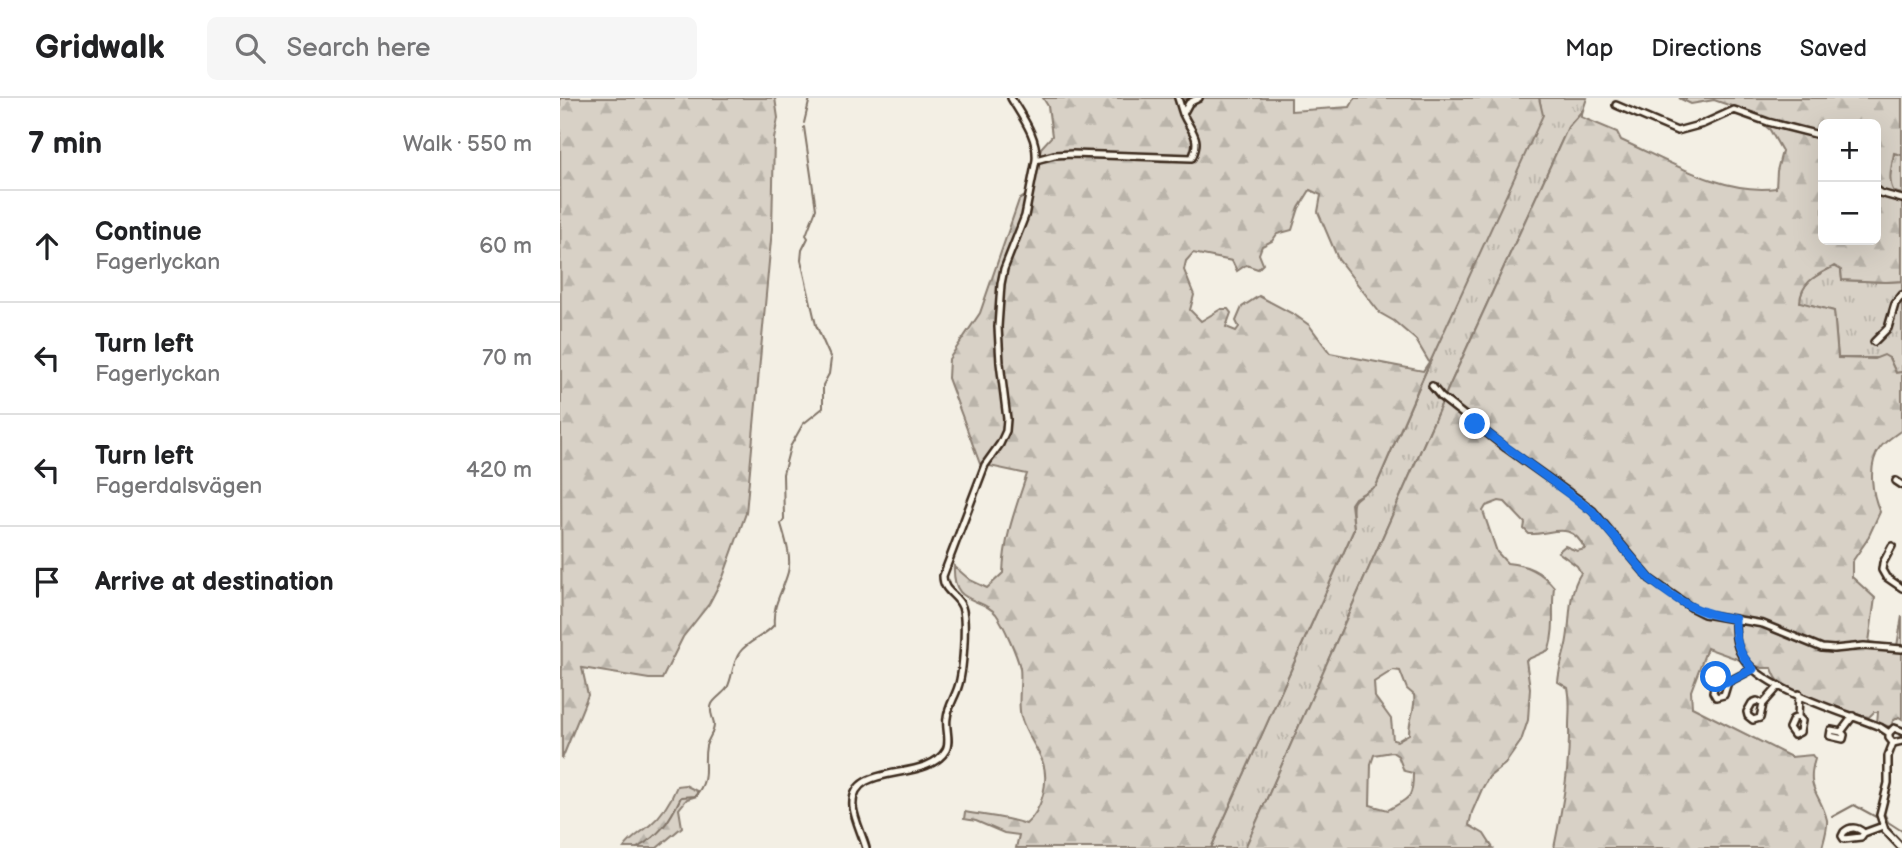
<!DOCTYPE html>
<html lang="en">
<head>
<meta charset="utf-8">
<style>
  body { margin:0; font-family:"Balsamiq Sans",sans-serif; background:#f6f6f6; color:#202124 }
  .controls { position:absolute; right:21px; top:21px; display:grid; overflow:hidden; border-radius:10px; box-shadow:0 7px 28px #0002 }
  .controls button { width:63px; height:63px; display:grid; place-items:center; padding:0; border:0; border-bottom:2px solid #e0e0e0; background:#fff; color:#202124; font:35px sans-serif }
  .stop { position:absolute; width:21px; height:21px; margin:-16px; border:5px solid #1a73e8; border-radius:50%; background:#fff }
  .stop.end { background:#1a73e8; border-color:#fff; box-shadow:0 2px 7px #0008 }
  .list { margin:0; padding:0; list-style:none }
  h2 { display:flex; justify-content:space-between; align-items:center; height:91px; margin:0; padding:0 28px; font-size:30px }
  h2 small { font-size:23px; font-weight:400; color:#757577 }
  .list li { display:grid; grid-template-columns:46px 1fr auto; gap:21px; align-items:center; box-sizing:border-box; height:112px; padding:0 28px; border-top:2px solid #e0e0e0 }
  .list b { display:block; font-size:26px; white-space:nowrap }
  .list p { margin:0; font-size:23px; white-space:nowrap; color:#757577 }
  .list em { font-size:23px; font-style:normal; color:#757577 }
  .icon { flex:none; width:38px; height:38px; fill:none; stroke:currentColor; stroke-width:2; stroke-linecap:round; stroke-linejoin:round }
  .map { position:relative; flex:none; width:1342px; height:750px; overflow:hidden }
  header { display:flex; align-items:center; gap:42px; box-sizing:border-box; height:98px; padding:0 35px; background:#fff; border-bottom:2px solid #e0e0e0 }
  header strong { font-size:33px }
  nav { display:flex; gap:38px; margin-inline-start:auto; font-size:24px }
  .search { width:490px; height:63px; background:#f6f6f6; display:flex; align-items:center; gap:18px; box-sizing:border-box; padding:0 24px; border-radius:10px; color:#757577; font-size:26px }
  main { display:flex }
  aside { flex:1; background:#fff }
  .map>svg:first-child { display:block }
  .grass { fill:url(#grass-tufts); stroke:#8a7e72; stroke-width:2 }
  .forest { fill:url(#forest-firs); stroke:#8a7e72; stroke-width:2; fill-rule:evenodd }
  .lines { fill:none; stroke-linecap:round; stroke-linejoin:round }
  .stream { stroke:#817468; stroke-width:2 }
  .street-casing { stroke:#3b2a1e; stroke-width:10 }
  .street { stroke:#fbf7ec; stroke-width:5 }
  .route { stroke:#1a73e8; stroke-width:9 }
</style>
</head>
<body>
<header>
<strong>Gridwalk</strong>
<div class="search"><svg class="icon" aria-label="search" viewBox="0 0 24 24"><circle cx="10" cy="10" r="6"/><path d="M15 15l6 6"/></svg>Search here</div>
<nav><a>Map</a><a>Directions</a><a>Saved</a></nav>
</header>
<main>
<aside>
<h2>7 min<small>Walk · 550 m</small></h2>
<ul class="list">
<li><svg class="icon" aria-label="ahead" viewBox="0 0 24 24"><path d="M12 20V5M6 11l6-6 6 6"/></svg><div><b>Continue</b><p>Fagerlyckan</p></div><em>60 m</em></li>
<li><svg class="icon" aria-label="left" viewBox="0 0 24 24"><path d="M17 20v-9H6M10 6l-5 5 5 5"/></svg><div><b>Turn left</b><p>Fagerlyckan</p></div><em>70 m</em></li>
<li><svg class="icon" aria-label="left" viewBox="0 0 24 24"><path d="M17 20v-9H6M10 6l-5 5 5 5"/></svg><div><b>Turn left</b><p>Fagerdalsvägen</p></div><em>420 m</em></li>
<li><svg class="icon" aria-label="arrive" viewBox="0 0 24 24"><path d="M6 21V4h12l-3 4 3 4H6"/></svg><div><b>Arrive at destination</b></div></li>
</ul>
</aside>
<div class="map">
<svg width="1342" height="750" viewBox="0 0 1342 750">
  <defs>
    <pattern id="grass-tufts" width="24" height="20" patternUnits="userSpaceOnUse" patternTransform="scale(1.75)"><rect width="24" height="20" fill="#d8d1c6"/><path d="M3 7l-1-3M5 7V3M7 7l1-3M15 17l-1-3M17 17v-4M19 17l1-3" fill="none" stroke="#bab4aa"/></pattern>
    <pattern id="forest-firs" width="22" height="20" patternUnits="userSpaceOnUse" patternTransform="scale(1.75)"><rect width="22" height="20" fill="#d8d1c6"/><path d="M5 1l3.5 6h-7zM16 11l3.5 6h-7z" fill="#bab4aa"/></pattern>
  </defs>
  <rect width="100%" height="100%" fill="#f3efe4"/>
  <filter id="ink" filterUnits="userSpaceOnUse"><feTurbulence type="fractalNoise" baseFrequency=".0143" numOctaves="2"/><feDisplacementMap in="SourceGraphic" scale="14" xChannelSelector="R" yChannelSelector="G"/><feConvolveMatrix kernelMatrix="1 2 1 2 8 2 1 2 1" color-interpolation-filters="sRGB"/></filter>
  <g filter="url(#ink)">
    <!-- grass -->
    <path class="grass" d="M979,0H1027L1023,12L1008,29L888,291L685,750H651L794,431C791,400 789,404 816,388L981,9Z
      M1334,55L1342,57V96L1334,94L1330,87V78Z
      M1275,168L1281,171L1282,182L1326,184L1342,183V274L1336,275L1329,260H1278L1274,213L1240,204C1241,183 1257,177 1275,168Z"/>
    <!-- forest -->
    <path class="forest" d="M0,0H215L218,20L214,41L212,131L186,415L163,479L149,506L123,539L102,581H89L22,570L28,597L2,661Z
      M483,0H731V13L790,9L795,0H979L983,17L861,284L816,388L795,400L791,406L794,431L651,750H456L459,737L444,735L416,723L404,721L405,714C426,718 447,719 466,726C482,712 490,683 482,662C476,648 465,634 461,619C457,603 462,586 460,570C457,557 444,527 436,516C420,497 392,509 394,468L410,482L427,490L443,475C444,440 456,409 467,376L420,366L388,280L389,261L420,215L459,102L471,94L481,50L492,38L488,8ZM750,92L761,97L758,114L778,161L820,215L834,223L856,242L869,264L863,273L770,255L749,227L735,217L699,198L682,209L676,223L679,229L676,233L666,229L671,215L668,211H661L641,223L630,212L634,197L624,172L626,163L633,155L672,163L677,173L686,167L698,171L703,166L699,156L702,148L712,143L717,136L732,132L739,110Z
      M1119,0H1342V57L1334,55C1332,68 1327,82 1334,94L1342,96V183L1326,184L1282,182L1281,172L1274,168C1258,177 1241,183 1240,204L1274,213L1278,260L1314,261L1324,257L1329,260L1336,275L1342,274V332C1335,337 1325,343 1320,350C1307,367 1312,396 1320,414L1307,442L1292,464V479L1315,500L1309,544L1337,548L1342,518V621L1339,619L1333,623L1331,629L1317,625L1318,614H1314L1309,619C1289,616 1234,597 1220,584C1215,580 1214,575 1212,570H1202L1147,550L1131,593L1132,609L1231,659L1252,657L1255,661C1245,692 1261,696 1267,722C1268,730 1264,742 1262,750H994C1002,710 1010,670 1009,629C1009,615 1011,604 1008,590L998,584C999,572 1002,563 1005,551C1012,526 1006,498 1021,475L1017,468L998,454L1005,448L1017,453L1025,451C1010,421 992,437 969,436L964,431L965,425L945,404L939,403L926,408L923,413L937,454L947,465C967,467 981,473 994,489C991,513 996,527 989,552L966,562L970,590L968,622L961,643L945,666L929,679L922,691L912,714L909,727L924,736L933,750H685L888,291L1008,29L1023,12L1021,19L1057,34L1061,42C1108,63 1163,97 1216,90L1217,73L1222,53L1210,32L1189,14L1154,2L1131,6ZM1263,26H1316V142H1263ZM833,572L840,573L847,591L854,597C856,611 849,620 849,636L837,643L833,642L831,621L815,599L814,584ZM832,654L838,658L844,673L853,675C853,701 850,699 828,712L810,707L811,666L814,657Z
      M125,687L137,693V698L127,701L119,711L122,729L97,750H64C73,738 80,736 90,727C103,716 111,703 117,688Z"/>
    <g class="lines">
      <!-- stream -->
      <path class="stream" d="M244,25L250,0
        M1325,717L1328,724L1342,733
        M1272,719L1294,707L1316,719
        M77,750C101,736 109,724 121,699L135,698C151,680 142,669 146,648C148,640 154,635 154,627C154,620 148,614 152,606C155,600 163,596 167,590C173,579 172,564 180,554C188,543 205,538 214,527C212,507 223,493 228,474C232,460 225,440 221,426L224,421L223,376L230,349L243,326L263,310V287L269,276L271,261L256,227L241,162L242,152L248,140L246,137L256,111L244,29"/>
      <defs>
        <path id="street" d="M618,0L623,16
          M1056,7L1117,33L1143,26L1174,12L1208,24L1263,38
          M476,62L494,57L512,56L632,60C642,39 631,34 623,16L629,5L639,0
          M1316,92L1320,95L1342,101
          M1314,244L1328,230L1335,206L1342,197
          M872,288L881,299L946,350L1018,401L1033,413L1090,481L1132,510L1144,516L1203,526L1262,550L1274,551L1304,548L1342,551
          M1336,383L1342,387
          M1332,448L1323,465L1322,472L1326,479L1342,490
          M1175,521C1175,534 1175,546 1182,558C1201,591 1284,614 1320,629L1329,635V640L1333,645L1342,643
          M1168,584L1162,577L1156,579L1153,594L1156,599L1164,597L1168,584L1193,571
          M1203,606L1200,620L1193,622L1188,618L1187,614L1192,605L1197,603L1203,606L1219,588
          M1238,619L1242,623L1240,634L1234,637L1229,630L1233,621L1238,619L1239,596
          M1281,634L1284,637L1283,641L1270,638L1271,632L1281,634L1293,618
          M1329,635L1334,630L1342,633
          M1333,645L1328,658V685L1320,717L1325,732L1342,750
          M1304,735L1301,739L1284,741L1282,738L1284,734C1291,728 1297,729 1304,735L1323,728
          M306,750C302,736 295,723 293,709C289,662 367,686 386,652C391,643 385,630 387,620C388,609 395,599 398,589C403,575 407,523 402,509C397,496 383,494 383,478L425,367L440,346L446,333L447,321L440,265L438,229L441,186L444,171L465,118L476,62C478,39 462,19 451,0"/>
      </defs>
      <!-- street casing -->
      <use href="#street" class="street-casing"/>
      <!-- street -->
      <use href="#street" class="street"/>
    </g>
  </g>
  <g class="lines" filter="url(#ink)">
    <!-- route -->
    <path class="route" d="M915,326L1032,413L1090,481C1118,504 1139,516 1175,521C1175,542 1178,555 1193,571L1168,584L1162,577L1156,579"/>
  </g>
</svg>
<div class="controls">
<button>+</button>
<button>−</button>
</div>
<div class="stop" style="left:1156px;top:579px"></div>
<div class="stop end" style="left:915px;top:326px"></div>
</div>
</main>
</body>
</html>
